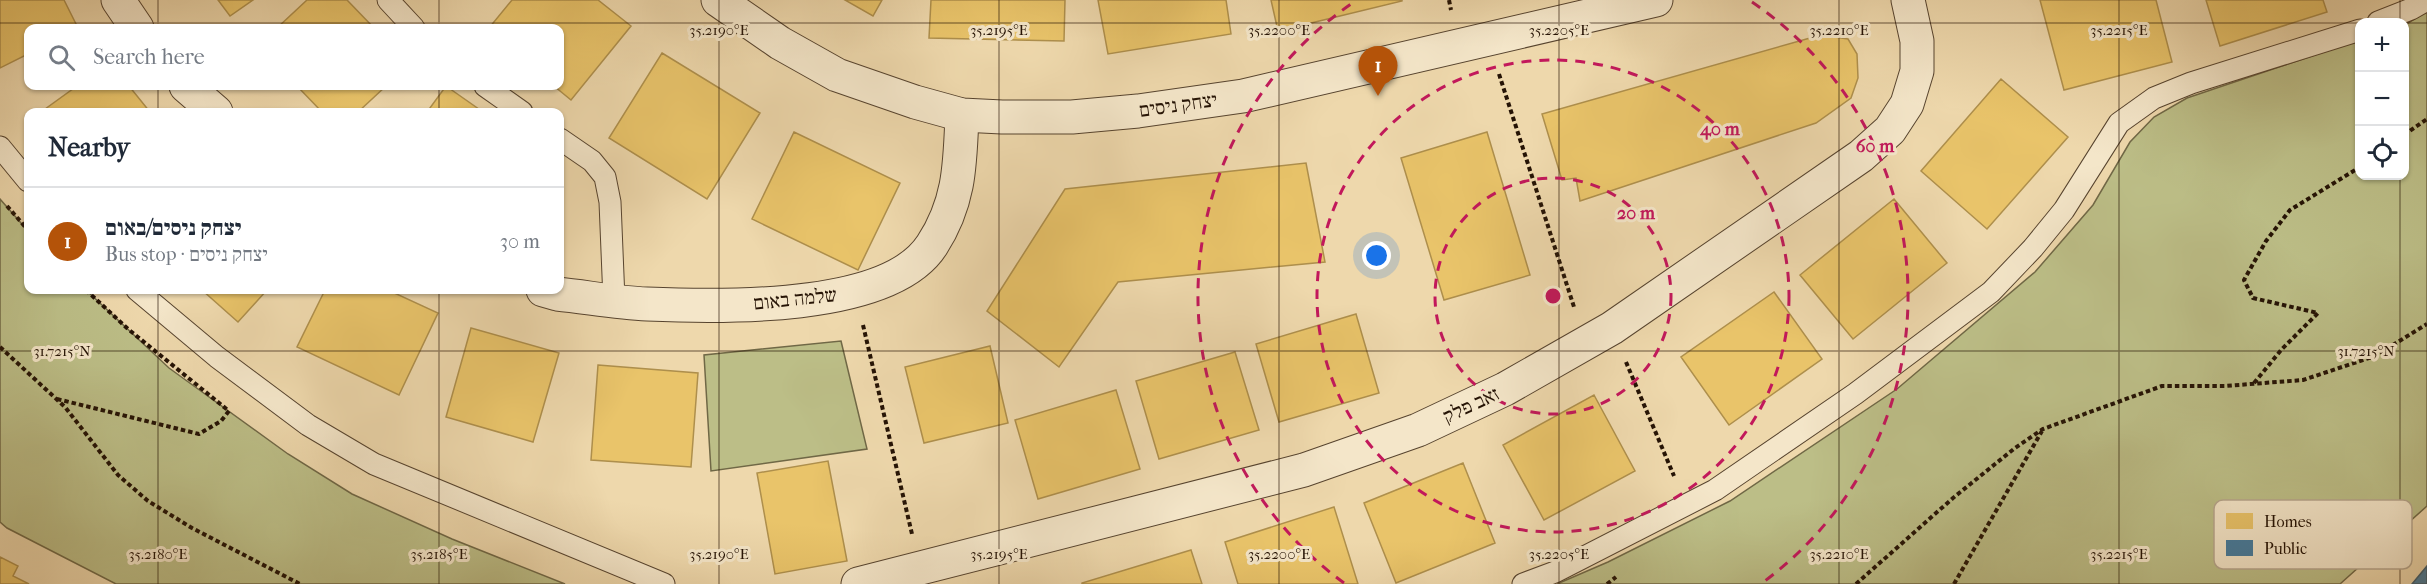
<!DOCTYPE html>
<html lang="en">
<head>
<meta charset="utf-8">
<style>
  body { margin:0; font-family:"IM FELL French Canon","Frank Ruhl Libre",serif; background:#f6f6f7; color:#1f2937 }
  .controls { position:absolute; right:18px; top:18px; display:grid; overflow:hidden; border-radius:12px; box-shadow:0 2px 4px #0004 }
  .controls button { width:54px; height:54px; display:grid; place-items:center; padding:0; border:0; border-bottom:2px solid #e0e1e3; background:#fff; color:#1f2937; font:30px sans-serif }
  .you { position:absolute; left:1377px; top:256px; width:21px; height:21px; margin:-15px; border:4px solid #fff; border-radius:50%; background:#1a73e8; box-shadow:0 0 0 9px #1a73e833 }
  .badge { display:grid; place-items:center; width:39px; height:39px; border-radius:50%; background:#b45309; color:#fff; font-size:20px; font-weight:700 }
  .pin { position:absolute; translate:-50% -50px; filter:drop-shadow(0 2px 3px #0008) }
  .pin::after { content:''; position:absolute; top:32px; width:21px; height:18px; background:inherit; clip-path:polygon(0 0,100% 0,50% 100%) }
  .list { margin:0; padding:0; list-style:none }
  h2 { display:flex; justify-content:space-between; align-items:center; height:78px; margin:0; padding:0 24px; font-size:26px }
  h2 small { font-size:20px; font-weight:400; color:#747a83 }
  .list li { display:grid; grid-template-columns:39px 1fr auto; gap:18px; align-items:center; box-sizing:border-box; height:108px; padding:0 24px; border-top:2px solid #e0e1e3 }
  .list b { display:block; font-size:22px; white-space:nowrap }
  .list p { margin:0; font-size:20px; white-space:nowrap; color:#747a83 }
  .list em { font-size:20px; font-style:normal; color:#747a83 }
  .icon { flex:none; width:33px; height:33px; fill:none; stroke:currentColor; stroke-width:2; stroke-linecap:round; stroke-linejoin:round }
  .map { position:relative; flex:none; width:2427px; height:584px; overflow:hidden }
  .search { position:absolute; background:#fff; box-shadow:0 2px 4px #0004; left:24px; top:24px; width:540px; height:66px; display:flex; align-items:center; gap:15px; box-sizing:border-box; padding:0 21px; border-radius:12px; color:#747a83; font-size:22px }
  .panel { position:absolute; background:#fff; box-shadow:0 2px 4px #0004; left:24px; top:108px; width:540px; height:186px; border-radius:12px }
  .map>svg:first-child { display:block }
  .green { fill:#bcbe87; stroke:#706846; stroke-width:1.5 }
  .homes { fill:#e9c46a; stroke:#ae8f4c; stroke-width:1.5 }
  .public { fill:#457b9d; stroke:#3b5c6f; stroke-width:1.5 }
  .lines { fill:none; stroke-linecap:round; stroke-linejoin:round }
  .service-casing { stroke:#57442f; stroke-width:23 }
  .minor-casing { stroke:#57442f; stroke-width:35 }
  .tertiary-casing { stroke:#57442f; stroke-width:35 }
  .path { stroke:#251305; stroke-width:4; stroke-dasharray:4.5 3; stroke-linecap:butt }
  .service { stroke:#f4e6c9; stroke-width:21 }
  .minor { stroke:#f4e6c9; stroke-width:33 }
  .tertiary { stroke:#f4e6c9; stroke-width:33 }
  .ticks { fill:none; stroke:#251305; stroke-width:1.5; stroke-opacity:0.45 }
  .ring { fill:none; stroke:#c2185b; stroke-width:3; stroke-dasharray:10 8 }
  .labels { text-anchor:middle; dominant-baseline:central; stroke-width:6; stroke-linejoin:round; paint-order:stroke }
  .street-label { font-size:20px; fill:#251305; stroke:#f4e6c9 }
  .key { fill:#f4e6c9; stroke:#b6a78e; stroke-width:1.5 }
  .key-label { font-size:16px; fill:#251305 }
  .ticks-label { font-size:15px; text-anchor:middle; fill:#251305; stroke:#f4e6c9; stroke-width:6; stroke-linejoin:round; paint-order:stroke }
  .centre { fill:#c2185b; stroke:#f4e6c9; stroke-width:3 }
  .ring-label { font-size:18px; text-anchor:middle; font-weight:bold; fill:#c2185b; stroke:#f4e6c9; stroke-width:6; stroke-linejoin:round; paint-order:stroke }
</style>
</head>
<body>
<div class="map">
<svg width="2427" height="584" viewBox="0 0 2427 584">
  <rect width="100%" height="100%" fill="#eed8ac"/>
  <filter id="stains"><feTurbulence type="fractalNoise" baseFrequency=".00333" numOctaves="4"/><feColorMatrix values="0 0 0 0 .2 0 0 0 0 .09 0 0 0 0 .02 0 0 0 .5 -.17"/></filter>
  <radialGradient id="worn" r=".72"><stop offset=".6" stop-color="#630" stop-opacity="0"/><stop offset="1" stop-color="#630" stop-opacity=".3"/></radialGradient>
  <!-- green -->
  <path class="green" d="M2427,11V506L2340,584H1557L1608,562L1730,501L1897,389L2035,272L2093,205L2130,142L2154,117L2187,98L2359,40L2360,176H2404L2405,25Z
    M0,199L28,231V290H86L169,368L288,454L352,494L452,539L565,584H116L7,528L0,522Z
    M841,341L867,449L711,471L704,355Z"/>
  <!-- homes -->
  <path class="homes" d="M0,0H64L78,28H28V54L0,68Z
    M218,0H253L230,16Z
    M307,0H347L374,28H277Z
    M512,0H598L631,26L571,100L554,86H560V28H489Z
    M845,0H882L873,16Z
    M931,0H1065L1064,41L929,38Z
    M1098,0H1226L1231,34L1108,54Z
    M1271,0H1402V1L1278,31Z
    M2040,0H2156L2172,62L2064,90Z
    M2206,0H2323L2327,12L2220,46Z
    M1828,36L1848,39L1857,54L1858,78L1851,98L1816,123L1580,201L1576,178L1562,180L1542,114L1810,38Z
    M662,53L760,113L707,199L609,138Z
    M2001,79L2068,137L1987,229L1921,171Z
    M77,86H129L150,112H41Z
    M297,86H386L358,112H322Z
    M446,86L483,112H427Z
    M794,132L900,183L858,270L752,219Z
    M1487,132L1530,275L1444,300L1401,158Z
    M1306,163L1325,262L1118,282L1059,367L987,311L1065,189Z
    M1894,199L1947,263L1853,339L1800,275Z
    M202,290H267L238,322Z
    M325,290H388L438,313L399,395L297,347Z
    M1774,292L1822,359L1729,425L1681,357Z
    M1356,314L1379,393L1279,422L1256,344Z
    M471,328L559,353L533,442L446,417Z
    M990,346L1008,423L924,443L905,367Z
    M1235,352L1259,430L1159,459L1136,381Z
    M598,365L698,373L691,467L591,460Z
    M1116,390L1140,469L1038,499L1015,420Z
    M1594,395L1635,471L1544,520L1503,445Z
    M828,461L847,561L775,574L757,473Z
    M1463,463L1495,543L1396,583L1364,503Z
    M1334,507L1358,584H1238L1225,542Z
    M1191,550L1202,584H1082V583Z
    M0,557L18,566L13,576L29,584H0Z"/>
  <!-- public -->
  <path class="public" d="M2427,566V584H2412Z"/>
  <g class="lines">
    <defs>
      <path id="service" d="M388,0L414,28
        M2378,22L2411,9L2427,0
        M485,86L522,112
        M560,139L592,161L605,177L610,202L614,300
        M0,147L28,181
        M137,290L217,357L308,425L374,464L664,584
        M1523,584L1555,572L1715,490L1855,394L1991,292L2033,248L2064,210L2119,123L2154,98L2191,83L2360,30"/>
      <path id="minor" d="M118,0L137,28
        M186,86L216,112
        M543,290L557,294C587,297 617,303 647,304C718,307 889,312 932,245C960,202 960,164 962,115
        M858,584L1304,470L1418,430L1505,389L1612,328L1861,156L1890,130L1907,104L1917,71V41L1908,0"/>
      <path id="tertiary" d="M718,0L780,43L837,75L915,102L962,115L1002,117H1072L1138,111L1243,96L1656,0"/>
    </defs>
    <!-- service casing -->
    <use href="#service" class="service-casing"/>
    <!-- minor casing -->
    <use href="#minor" class="minor-casing"/>
    <!-- tertiary casing -->
    <use href="#tertiary" class="tertiary-casing"/>
    <!-- path -->
    <path class="path" d="M1449,0L1451,10
      M1499,74L1574,307
      M2404,135L2427,119
      M7,206L28,230
      M863,325L912,534
      M0,347L65,407L118,475L148,501L192,528L300,584
      M1626,362L1674,476
      M2254,383L2282,349L2318,313L2253,298L2244,280L2266,241L2290,210L2360,167
      M57,399L199,434L221,421L229,411L128,329L86,290
      M1607,584L1616,577
      M1856,584L1953,498L2015,448L2043,429L2162,386H2225L2303,380L2375,356L2427,324
      M1954,584L2042,431"/>
    <!-- service -->
    <use href="#service" class="service"/>
    <!-- minor -->
    <use href="#minor" class="minor"/>
    <!-- tertiary -->
    <use href="#tertiary" class="tertiary"/>
  </g>
  <!-- ticks -->
  <path class="ticks" d="M158,0V28M439,0V28M719,0V584M999,0V584M1279,0V584M1559,0V584M1839,0V584M2119,0V584M2400,0V22M0,23H2360M2404,23H2427M158,86V112M439,86V112M2400,176V584M158,290V584M439,290V584M0,351H2427"/>
  <!-- distance rings -->
  <g class="ring">
    <circle cx="1553" cy="296" r="118"/>
    <circle cx="1553" cy="296" r="236"/>
    <path d="M1344 583A355 355 0 0 1 1354 2M1752 2A355 355 0 0 1 1762 583"/>
  </g>
  <g class="labels">
    <!-- street labels -->
    <g class="street-label">
      <text transform="translate(1178 105) rotate(-8)">יצחק ניסים</text>
      <text transform="translate(795 299) rotate(-6)">שלמה באום</text>
      <text transform="translate(1471 405) rotate(-25)">זאב פלק</text>
    </g>
  </g>
  <!-- legend -->
  <rect x="2214" y="500" width="198" height="69" rx="9" class="key"/>
  <rect x="2226" y="513" width="27" height="16" fill="#e9c46a"/>
  <rect x="2226" y="540" width="27" height="16" fill="#457b9d"/>
  <g class="key-label">
    <text x="2264" y="527">Homes</text>
    <text x="2264" y="554">Public</text>
  </g>
  <g class="ticks-label">
    <text x="719" y="35">35.2190°E</text>
    <text x="999" y="35">35.2195°E</text>
    <text x="1279" y="35">35.2200°E</text>
    <text x="1559" y="35">35.2205°E</text>
    <text x="1839" y="35">35.2210°E</text>
    <text x="2119" y="35">35.2215°E</text>
    <text x="62" y="356">31.7215°N</text>
    <text x="2366" y="356">31.7215°N</text>
    <text x="158" y="559">35.2180°E</text>
    <text x="439" y="559">35.2185°E</text>
    <text x="719" y="559">35.2190°E</text>
    <text x="999" y="559">35.2195°E</text>
    <text x="1279" y="559">35.2200°E</text>
    <text x="1559" y="559">35.2205°E</text>
    <text x="1839" y="559">35.2210°E</text>
    <text x="2119" y="559">35.2215°E</text>
  </g>
  <circle cx="1553" cy="296" r="9" class="centre"/>
  <g class="ring-label">
    <text x="1720" y="135">40 m</text>
    <text x="1875" y="152">60 m</text>
    <text x="1636" y="219">20 m</text>
  </g>
  <rect width="100%" height="100%" filter="url(#stains)"/>
  <rect width="100%" height="100%" fill="url(#worn)"/>
</svg>
<div class="controls">
<button>+</button>
<button>−</button>
<button><svg class="icon" aria-label="locate" viewBox="0 0 24 24"><circle cx="12" cy="12" r="6"/><path d="M12 2v4M12 18v4M2 12h4M18 12h4"/></svg></button>
</div>
<div class="you"></div>
<div class="pin badge" style="left:1378px;top:96px">1</div>
<div class="search"><svg class="icon" aria-label="search" viewBox="0 0 24 24"><circle cx="10" cy="10" r="6"/><path d="M15 15l6 6"/></svg>Search here</div>
<section class="panel">
<h2>Nearby<small></small></h2>
<ul class="list">
<li><span class="badge">1</span><div><b>יצחק ניסים/באום</b><p>Bus stop · יצחק ניסים</p></div><em>30 m</em></li>
</ul>
</section>
</div>
</body>
</html>
